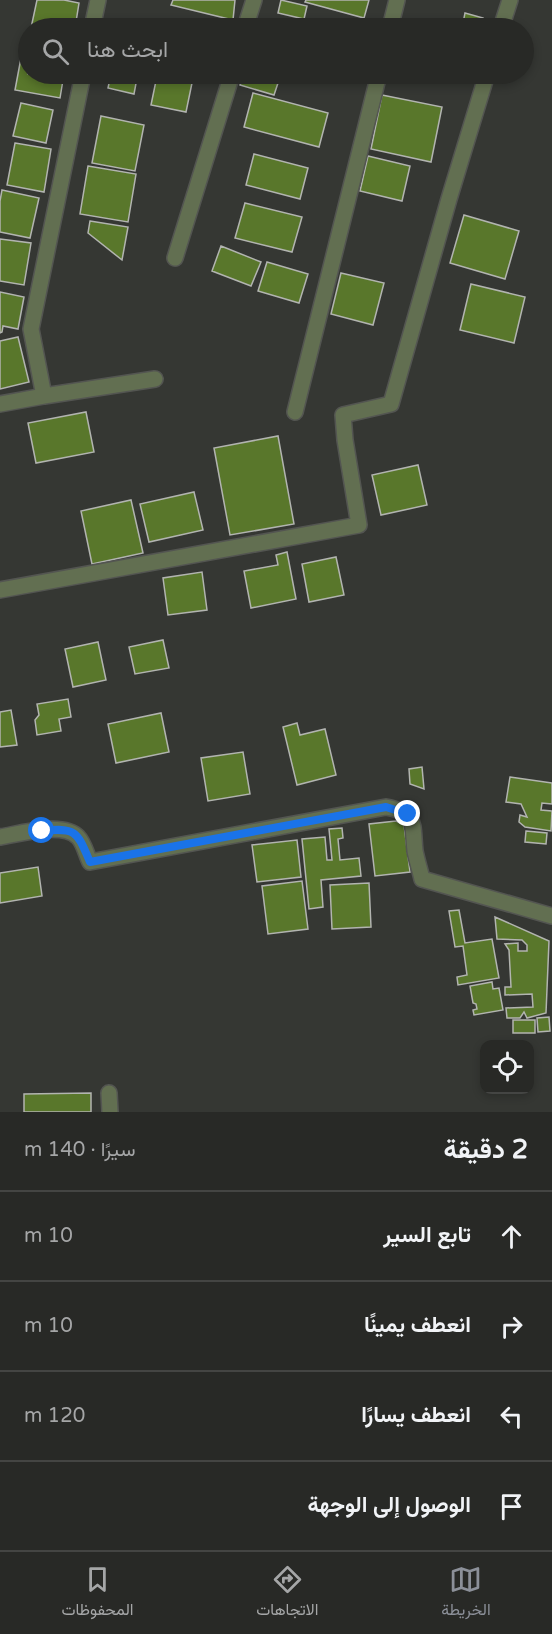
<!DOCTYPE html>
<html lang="ar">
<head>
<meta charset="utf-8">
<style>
  body { margin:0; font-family:"Varela Round",Vazirmatn,sans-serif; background:#343532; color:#f1f3f6; direction:rtl }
  .controls { position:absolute; right:18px; bottom:18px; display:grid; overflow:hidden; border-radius:12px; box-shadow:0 3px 9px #0003 }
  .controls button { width:54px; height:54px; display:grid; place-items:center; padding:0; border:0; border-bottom:2px solid #444543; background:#282926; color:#f1f3f6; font:30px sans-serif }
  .stop { position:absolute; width:18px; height:18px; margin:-14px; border:4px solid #1a73e8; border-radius:50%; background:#fff }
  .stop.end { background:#1a73e8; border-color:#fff; box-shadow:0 2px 6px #0008 }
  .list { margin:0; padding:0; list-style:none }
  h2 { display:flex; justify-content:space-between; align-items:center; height:78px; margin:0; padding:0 24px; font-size:26px }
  h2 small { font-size:20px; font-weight:400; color:#a5a6a7 }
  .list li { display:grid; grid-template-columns:39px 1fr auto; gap:18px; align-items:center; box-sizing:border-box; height:90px; padding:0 24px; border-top:2px solid #444543 }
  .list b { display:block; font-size:22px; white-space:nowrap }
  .list em { font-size:20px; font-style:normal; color:#a5a6a7 }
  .icon { flex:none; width:33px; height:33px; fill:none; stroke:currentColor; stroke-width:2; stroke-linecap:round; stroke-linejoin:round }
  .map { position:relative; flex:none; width:552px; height:1112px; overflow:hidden; direction:ltr }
  .search { position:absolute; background:#282926; box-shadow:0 3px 9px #0003; left:18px; right:18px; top:18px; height:66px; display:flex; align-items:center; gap:15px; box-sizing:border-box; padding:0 21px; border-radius:33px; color:#a5a6a7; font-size:22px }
  .sheet { height:438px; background:#282926 }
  nav { display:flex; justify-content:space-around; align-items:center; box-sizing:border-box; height:84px; border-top:2px solid #444543; background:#282926; font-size:16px; color:#a5a6a7 }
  nav a { display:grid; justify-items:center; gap:3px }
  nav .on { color:#8c9099 }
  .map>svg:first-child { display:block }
  .building { fill:#59772b; stroke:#b2b4b0; stroke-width:1.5 }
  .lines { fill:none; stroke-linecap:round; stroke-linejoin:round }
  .street-casing { stroke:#535551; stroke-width:18 }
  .street { stroke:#626f51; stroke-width:15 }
  .route { stroke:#1a73e8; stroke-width:8 }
</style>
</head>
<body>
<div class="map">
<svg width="552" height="1112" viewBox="0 0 552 1112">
  <rect width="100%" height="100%" fill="#353733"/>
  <!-- building -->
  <path class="building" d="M37,0H64L79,3L75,28H31Z
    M173,0H235L233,20L171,5Z
    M281,0L307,6L304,19L278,13Z
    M306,0H369L364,18L305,2Z
    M465,13L483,18L480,28H462Z
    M24,42L28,43V74H64L60,98L15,90Z
    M111,74L137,78L134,94L108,88Z
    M243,74H281L274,95L240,85Z
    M437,74H465L463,80Z
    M157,76L192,83L186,112L151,105Z
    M253,93L328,113L319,147L244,127Z
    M382,95L442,107L431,162L371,149Z
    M21,103L53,110L46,143L13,136Z
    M101,116L144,125L135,171L92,163Z
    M15,143L51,149L44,192L7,185Z
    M254,154L308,168L300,199L246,185Z
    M368,156L410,166L402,201L360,191Z
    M88,166L136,174L128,222L80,214Z
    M2,190L39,198L30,238L0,232V201Z
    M245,203L302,217L292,252L235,238Z
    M464,215L519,231L505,279L450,263Z
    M90,221L128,227L122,260L88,233Z
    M0,239L31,243L24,285L0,281Z
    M221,246L261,262L251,286L212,271Z
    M267,262L308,274L299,303L258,291Z
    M341,273L384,283L373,325L331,314Z
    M471,284L525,297L514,343L460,330Z
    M0,292L24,297L18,329L3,326L2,332L0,333Z
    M18,337L29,382L0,389V341Z
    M86,412L94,452L36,463L28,423Z
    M278,436L294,524L230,535L214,448Z
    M418,465L427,505L381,515L372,475Z
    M194,492L203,530L149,542L140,504Z
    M131,500L143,553L92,564L81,511Z
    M287,552L296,599L251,608L244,571L278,565L276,555Z
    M336,557L344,595L309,602L302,564Z
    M202,572L207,610L168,615L163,578Z
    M163,640L169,668L135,674L129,647Z
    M98,642L106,680L73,687L65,649Z
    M68,699L71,717L59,719L61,731L37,735L35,720L39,715L37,704Z
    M11,710L17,745L0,747V712Z
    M161,713L169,752L116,763L108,724Z
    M297,723L300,735L325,729L336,775L297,785L283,727Z
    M243,752L250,794L208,801L201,758Z
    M422,767L424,789L410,784L409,769Z
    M510,777L552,783V804L542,803L541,810L552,811L551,831L525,827L519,822L520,815L527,817L521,804L506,802Z
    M396,821L404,825L410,872L375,876L369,824Z
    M342,828L343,838L338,839L340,860L359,858L361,876L321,880L323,907L309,909L302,839L325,837L327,860H332L329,829Z
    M526,831L547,833L546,844L525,842Z
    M297,840L301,877L257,882L252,845Z
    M38,867L42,896L0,903V873Z
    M302,881L308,929L268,934L262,886Z
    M369,883L371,927L332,929L330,885Z
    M459,910L465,943L492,939L499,978L458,985L457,977L467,975L463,946L455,947L449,911Z
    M495,917L549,941L546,1013L527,1018L524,1012L520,1018H507L506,1008L533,1007L532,994L505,995V987H511L509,950L505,944L518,943V951H527V945L522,940L497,939Z
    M492,982L493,989L499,988L503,1010L474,1015L473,1010L477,1009L476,1004L473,1003L470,986Z
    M549,1017L550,1031L538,1032L537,1018Z
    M513,1020H535V1033H513Z
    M91,1093V1112H24V1094Z"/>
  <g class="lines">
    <defs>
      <path id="street" d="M92,28L98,0
        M245,28L254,0
        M390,28L397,0
        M501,28L510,0
        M175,258L232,74
        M44,396L155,379
        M0,404L44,396L31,329L83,74
        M295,412L379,74
        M0,590L359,525L345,440L343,415L391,404L449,199L487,74
        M0,837C19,834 63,821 78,837C84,843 86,854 90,862L386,807C418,813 412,824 415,851C417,861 420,870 422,879L552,916
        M109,1093L110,1112"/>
    </defs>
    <!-- street casing -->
    <use href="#street" class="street-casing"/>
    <!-- street -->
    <use href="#street" class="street"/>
  </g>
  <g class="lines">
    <!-- route -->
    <path class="route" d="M42,831C77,827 77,832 90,862L386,807L408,814"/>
  </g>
</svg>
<div class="controls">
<button><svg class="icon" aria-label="locate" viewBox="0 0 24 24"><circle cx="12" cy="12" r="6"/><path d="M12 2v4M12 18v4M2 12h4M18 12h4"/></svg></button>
</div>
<div class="stop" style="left:42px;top:831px"></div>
<div class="stop end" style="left:408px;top:814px"></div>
<div class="search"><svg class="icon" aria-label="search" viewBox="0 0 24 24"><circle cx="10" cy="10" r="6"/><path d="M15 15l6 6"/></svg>ابحث هنا</div>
</div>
<section class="sheet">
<h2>2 دقيقة<small>سيرًا · 140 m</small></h2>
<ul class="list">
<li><svg class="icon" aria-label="ahead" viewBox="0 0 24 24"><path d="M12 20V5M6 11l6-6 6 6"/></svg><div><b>تابع السير</b></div><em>10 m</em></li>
<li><svg class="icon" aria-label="right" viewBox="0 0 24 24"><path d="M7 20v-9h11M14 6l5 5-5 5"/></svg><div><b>انعطف يمينًا</b></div><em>10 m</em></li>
<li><svg class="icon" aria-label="left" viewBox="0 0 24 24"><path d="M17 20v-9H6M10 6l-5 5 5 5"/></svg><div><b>انعطف يسارًا</b></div><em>120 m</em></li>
<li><svg class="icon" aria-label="arrive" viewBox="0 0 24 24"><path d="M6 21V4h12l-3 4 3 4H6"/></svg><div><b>الوصول إلى الوجهة</b></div></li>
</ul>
</section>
<nav>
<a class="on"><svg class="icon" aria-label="map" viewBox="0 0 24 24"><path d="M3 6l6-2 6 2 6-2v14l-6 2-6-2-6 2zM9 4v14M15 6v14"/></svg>الخريطة</a>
<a><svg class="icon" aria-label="directions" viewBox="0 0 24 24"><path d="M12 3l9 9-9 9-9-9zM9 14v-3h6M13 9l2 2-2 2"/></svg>الاتجاهات</a>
<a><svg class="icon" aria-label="saved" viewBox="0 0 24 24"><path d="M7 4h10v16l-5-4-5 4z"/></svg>المحفوظات</a>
</nav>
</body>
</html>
